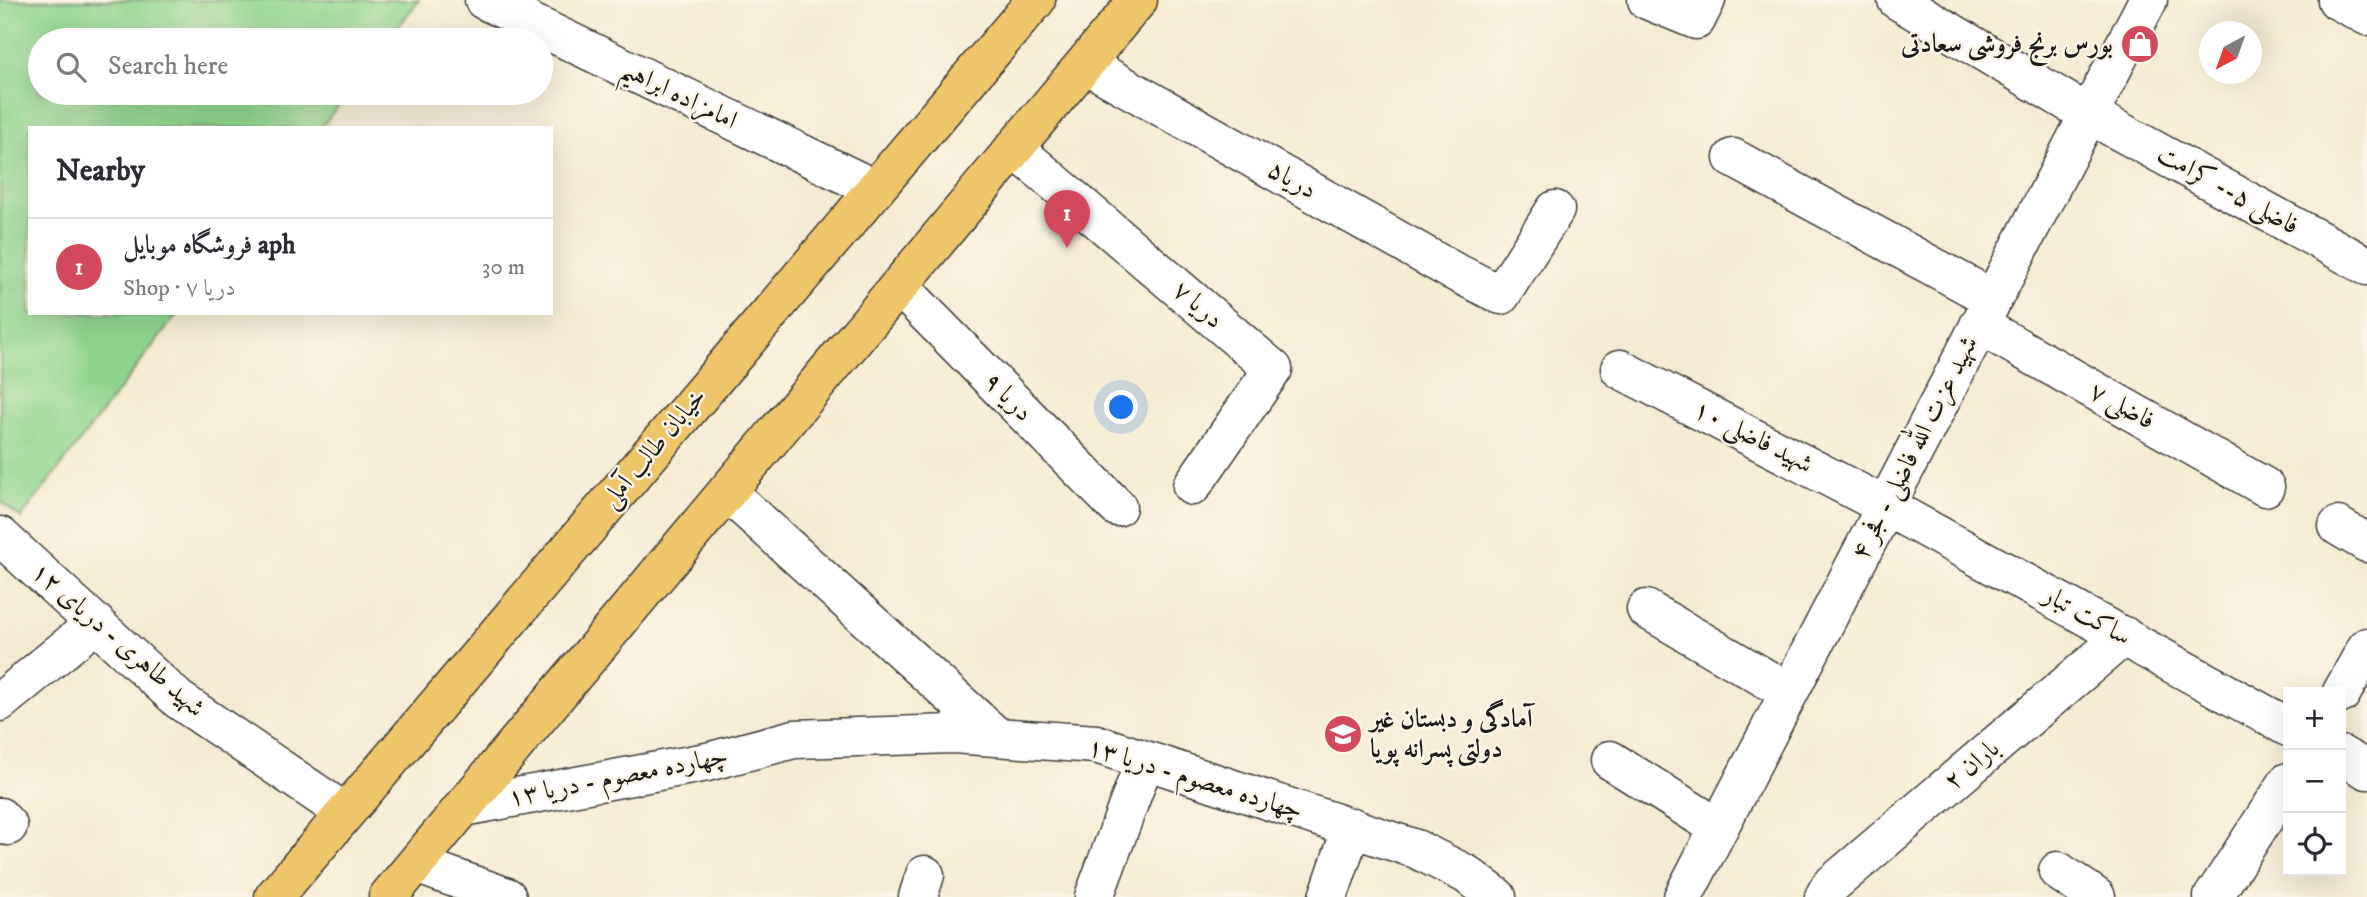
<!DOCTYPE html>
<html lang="en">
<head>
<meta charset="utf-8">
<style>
  body { margin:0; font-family:"IM FELL DW Pica",Amiri,serif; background:#f7f7f7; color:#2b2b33 }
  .controls { position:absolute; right:21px; bottom:21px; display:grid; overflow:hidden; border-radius:0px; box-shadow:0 7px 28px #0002 }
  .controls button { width:63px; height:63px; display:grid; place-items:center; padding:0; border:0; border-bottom:2px solid #e1e1e2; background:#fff; color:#2b2b33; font:35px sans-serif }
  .compass { position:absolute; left:2199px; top:21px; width:63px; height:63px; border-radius:50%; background:#fff; box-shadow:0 7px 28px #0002; rotate:221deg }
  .you { position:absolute; left:1122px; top:408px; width:24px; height:24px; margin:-18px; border:5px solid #fff; border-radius:50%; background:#1a73e8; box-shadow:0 0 0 10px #1a73e833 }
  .badge { display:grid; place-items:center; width:46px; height:46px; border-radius:50%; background:#d1495b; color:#fff; font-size:23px; font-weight:700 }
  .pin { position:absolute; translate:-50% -58px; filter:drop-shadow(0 2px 4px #0008) }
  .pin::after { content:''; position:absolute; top:37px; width:24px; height:21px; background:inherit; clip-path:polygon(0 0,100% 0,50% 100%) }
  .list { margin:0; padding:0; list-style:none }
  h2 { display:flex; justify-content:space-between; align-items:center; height:91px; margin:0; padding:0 28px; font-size:30px }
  h2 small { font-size:23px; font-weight:400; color:#7c7c81 }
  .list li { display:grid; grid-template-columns:46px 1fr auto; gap:21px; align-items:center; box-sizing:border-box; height:98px; padding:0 28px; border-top:2px solid #e1e1e2 }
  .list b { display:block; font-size:26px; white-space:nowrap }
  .list p { margin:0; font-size:23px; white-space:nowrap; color:#7c7c81 }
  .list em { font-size:23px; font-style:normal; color:#7c7c81 }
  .icon { flex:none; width:38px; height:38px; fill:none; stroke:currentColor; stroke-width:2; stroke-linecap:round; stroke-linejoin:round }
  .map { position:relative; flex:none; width:2367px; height:897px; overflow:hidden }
  .search { position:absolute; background:#fff; box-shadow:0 7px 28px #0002; left:28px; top:28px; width:525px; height:77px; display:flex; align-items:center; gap:18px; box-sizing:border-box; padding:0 24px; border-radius:38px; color:#7c7c81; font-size:26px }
  .panel { position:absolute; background:#fff; box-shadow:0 7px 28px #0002; left:28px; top:126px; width:525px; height:189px; border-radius:0px }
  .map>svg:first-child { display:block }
  .green { fill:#8fd48e; stroke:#567855; stroke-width:2 }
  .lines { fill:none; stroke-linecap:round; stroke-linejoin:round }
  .minor-casing { stroke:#3d3b37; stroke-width:41 }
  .major-casing { stroke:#3d3b37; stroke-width:41 }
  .minor { stroke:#fff; stroke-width:38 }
  .major { stroke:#eec569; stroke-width:38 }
  .labels { text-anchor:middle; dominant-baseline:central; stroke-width:5; stroke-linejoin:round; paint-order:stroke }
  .poi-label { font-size:26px; font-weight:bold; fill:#1c1c1c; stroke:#fcf5e5; text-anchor:end }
  .street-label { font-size:26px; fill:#1c1c1c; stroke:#fcf5e5 }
</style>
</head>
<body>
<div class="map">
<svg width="2367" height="897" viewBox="0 0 2367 897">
  <rect width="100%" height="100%" fill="#fcf5e5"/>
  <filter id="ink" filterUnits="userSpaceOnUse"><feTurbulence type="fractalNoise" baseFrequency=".0143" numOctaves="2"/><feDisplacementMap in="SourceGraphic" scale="14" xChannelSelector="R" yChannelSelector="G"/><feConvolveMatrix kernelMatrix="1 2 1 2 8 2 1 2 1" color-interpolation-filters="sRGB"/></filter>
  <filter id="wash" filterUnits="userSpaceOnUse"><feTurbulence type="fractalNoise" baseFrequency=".00686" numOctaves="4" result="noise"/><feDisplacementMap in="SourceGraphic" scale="28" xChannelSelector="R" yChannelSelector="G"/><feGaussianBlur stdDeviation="1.57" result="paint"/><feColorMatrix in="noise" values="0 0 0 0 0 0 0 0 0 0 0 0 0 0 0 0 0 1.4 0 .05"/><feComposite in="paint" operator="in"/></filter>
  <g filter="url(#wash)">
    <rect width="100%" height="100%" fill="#f5ebd3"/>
    <!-- green -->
    <path class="green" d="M0,0H419L388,40H40V93H348L321,128H30V313H178L21,518L0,501Z"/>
  </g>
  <g filter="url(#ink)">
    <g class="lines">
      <defs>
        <path id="minor" d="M484,0L875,189
          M1647,0L1696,20L1706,0
          M1897,0L2088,114L2367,266
          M2337,0L2367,16
          M1085,64L1451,270L1501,295L1555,210
          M1014,148L1273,369L1192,486
          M1733,158L1993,299
          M899,286L1117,507
          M1979,325L2265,487
          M1620,369L1885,506L2288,727
          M727,492L997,737
          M2338,526L2367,543
          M0,536L179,700L344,812
          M1646,609L1789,692
          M2341,694L2367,647
          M0,702L96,623
          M2341,755L2367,770
          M1610,760L1719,828
          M463,807L707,762L794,739L953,734L1096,744L1416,849L1466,874L1497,897
          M0,817L8,826
          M416,864L507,897
          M2058,871L2096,897
          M918,897L925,875
          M1094,897L1145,760
          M1328,897L1352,827
          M1683,897L2148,0
          M1824,897L1830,886L2124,636
          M2213,897L2288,782"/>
        <path id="major" d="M274,897L1036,0
          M388,897L1138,0"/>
      </defs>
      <!-- minor casing -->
      <use href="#minor" class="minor-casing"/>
      <!-- major casing -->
      <use href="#major" class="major-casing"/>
      <!-- minor -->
      <use href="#minor" class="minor"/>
      <!-- major -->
      <use href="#major" class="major"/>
    </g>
  </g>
  <!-- icons -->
  <defs>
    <symbol id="shop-disc" viewBox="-11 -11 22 22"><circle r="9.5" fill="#d1495b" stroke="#fcf5e5"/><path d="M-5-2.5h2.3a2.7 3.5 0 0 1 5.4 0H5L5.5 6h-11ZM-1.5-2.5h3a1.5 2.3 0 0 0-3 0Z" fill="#fff"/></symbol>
    <symbol id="school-disc" viewBox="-11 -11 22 22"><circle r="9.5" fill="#d1495b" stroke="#fcf5e5"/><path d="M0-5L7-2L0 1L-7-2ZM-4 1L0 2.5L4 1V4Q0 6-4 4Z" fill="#fff"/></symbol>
  </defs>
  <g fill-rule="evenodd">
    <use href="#shop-disc" x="2118" y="22" width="44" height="44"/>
    <use href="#school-disc" x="1321" y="712" width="44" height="44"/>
  </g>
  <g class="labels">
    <!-- poi labels -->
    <g class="poi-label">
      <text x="2113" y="44">بورس برنج فروشی سعادتی</text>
      <text x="1370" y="719" text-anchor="start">آمادگی و دبستان غیر<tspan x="1370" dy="30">دولتی پسرانه پویا</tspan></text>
    </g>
    <!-- street labels -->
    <g class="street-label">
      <text transform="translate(679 95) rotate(26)">امامزاده ابراهیم</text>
      <text transform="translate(1292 180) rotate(29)">دریا۵</text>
      <text transform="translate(2228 190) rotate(29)">فاضلی ۵-- کرامت</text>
      <text transform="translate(1198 305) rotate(41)">دریا ۷</text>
      <text transform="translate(1008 397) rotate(45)">دریا ۹</text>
      <text transform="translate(2122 406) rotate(29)">فاضلی ۷</text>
      <text transform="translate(1753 437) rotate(27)">شهید فاضلی ۱۰</text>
      <text transform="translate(654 448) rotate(-50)">خیابان طالب آملی</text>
      <text transform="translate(1915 448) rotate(-63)">شهید عزت الله فاضلی - فجر ۴</text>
      <text transform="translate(2087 616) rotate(29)">ساکت تبار</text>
      <text transform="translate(118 640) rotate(41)">شهید طاهری - دریای ۱۲</text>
      <text transform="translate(1972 765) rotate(-40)">باران ۲</text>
      <text transform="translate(618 777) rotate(-11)">چهارده معصوم - دریا ۱۳</text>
      <text transform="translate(1195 779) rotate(17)">چهارده معصوم - دریا ۱۳</text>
    </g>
  </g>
</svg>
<div class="controls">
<button>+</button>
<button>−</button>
<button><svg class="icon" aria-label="locate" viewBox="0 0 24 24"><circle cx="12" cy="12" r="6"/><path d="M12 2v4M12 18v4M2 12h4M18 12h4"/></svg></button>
</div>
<svg class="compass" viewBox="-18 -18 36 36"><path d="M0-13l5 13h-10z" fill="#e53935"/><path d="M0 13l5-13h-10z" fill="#7c7c81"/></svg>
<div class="you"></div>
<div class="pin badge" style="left:1067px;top:248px">1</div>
<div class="search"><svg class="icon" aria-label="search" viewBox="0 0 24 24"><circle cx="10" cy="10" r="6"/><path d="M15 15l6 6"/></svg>Search here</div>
<section class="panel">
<h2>Nearby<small></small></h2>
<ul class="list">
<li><span class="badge">1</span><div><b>فروشگاه موبایل aph</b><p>Shop · دریا ۷</p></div><em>30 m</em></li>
</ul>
</section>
</div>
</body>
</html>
